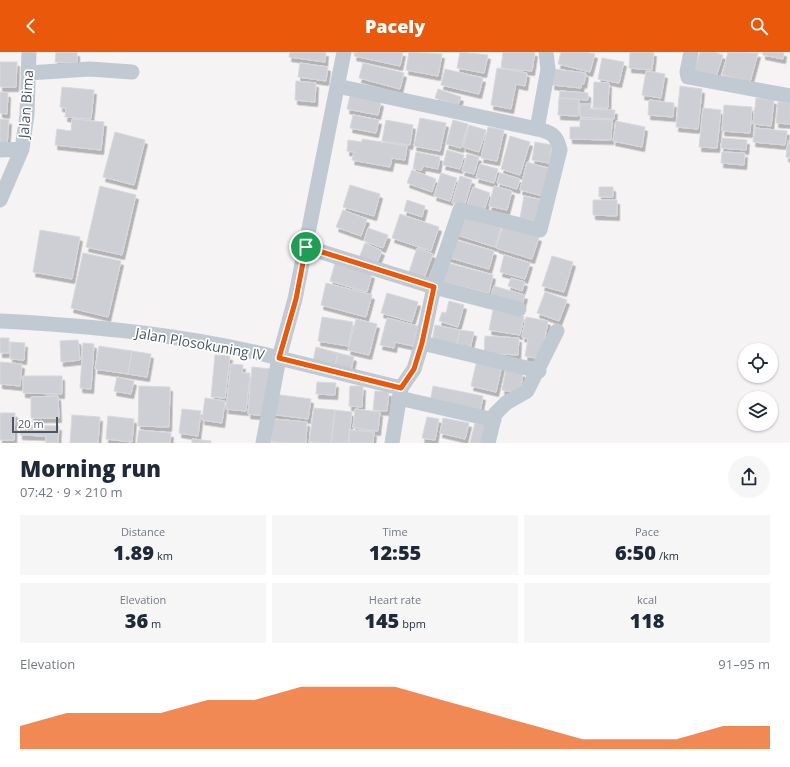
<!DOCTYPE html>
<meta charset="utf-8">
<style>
:root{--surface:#fff;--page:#f6f6f7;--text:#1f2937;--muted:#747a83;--accent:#ea580c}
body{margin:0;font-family:"Open Sans",sans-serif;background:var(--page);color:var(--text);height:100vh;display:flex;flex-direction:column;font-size:15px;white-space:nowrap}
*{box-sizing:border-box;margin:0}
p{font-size:13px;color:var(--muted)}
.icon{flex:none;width:22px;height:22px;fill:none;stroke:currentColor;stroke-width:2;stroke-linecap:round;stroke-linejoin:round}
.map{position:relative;height:391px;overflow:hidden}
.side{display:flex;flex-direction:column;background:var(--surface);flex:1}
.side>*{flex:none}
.tools{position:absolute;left:738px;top:291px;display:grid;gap:8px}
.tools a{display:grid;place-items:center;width:40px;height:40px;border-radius:50%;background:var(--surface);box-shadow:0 1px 3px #0004;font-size:20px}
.scale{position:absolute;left:12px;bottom:10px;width:46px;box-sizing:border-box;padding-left:4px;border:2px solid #4a5661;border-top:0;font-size:11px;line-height:14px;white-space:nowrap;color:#4a5661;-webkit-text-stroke:3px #fff;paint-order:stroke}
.pin{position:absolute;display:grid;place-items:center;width:34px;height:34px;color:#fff;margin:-17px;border:2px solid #fff;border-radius:50%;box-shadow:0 1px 4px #0007}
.round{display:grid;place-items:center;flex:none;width:42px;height:42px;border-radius:21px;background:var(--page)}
.headline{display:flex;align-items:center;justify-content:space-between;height:68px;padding:0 20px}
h1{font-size:22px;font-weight:800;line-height:30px}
.figures{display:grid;grid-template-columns:repeat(3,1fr);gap:6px;height:68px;padding:4px 20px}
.figures div{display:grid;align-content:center;border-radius:0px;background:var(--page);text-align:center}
.figures b{font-size:20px;font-weight:800}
.figures small{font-size:11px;font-weight:400}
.figures p{font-size:11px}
.chart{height:112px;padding:8px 20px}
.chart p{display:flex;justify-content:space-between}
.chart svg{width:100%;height:72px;margin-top:4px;fill:var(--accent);opacity:.7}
header{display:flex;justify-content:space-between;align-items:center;height:52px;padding:0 20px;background:var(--accent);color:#fff;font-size:18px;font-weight:800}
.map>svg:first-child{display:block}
</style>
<header><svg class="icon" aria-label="back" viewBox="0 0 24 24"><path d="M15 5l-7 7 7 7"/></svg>Pacely<svg class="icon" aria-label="search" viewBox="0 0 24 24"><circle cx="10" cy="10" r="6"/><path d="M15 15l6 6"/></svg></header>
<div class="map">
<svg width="790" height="391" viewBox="0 0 790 391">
<defs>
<filter id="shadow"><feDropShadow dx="2.5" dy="4.5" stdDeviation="0" flood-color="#0004"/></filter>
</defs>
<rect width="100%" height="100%" fill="#f5f3f3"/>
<path fill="#cdcfd5" stroke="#d7d9de" filter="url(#shadow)" d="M56,0H77V11L55,10Z
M290,0H326L325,10L289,5Z
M355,0H403L400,14L354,4Z
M409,0L442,2L438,24L406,18Z
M460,0L488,3L484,21L457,16Z
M503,0H535L532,19L501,16Z
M561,0H586L595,2L590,20L558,12Z
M630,0H654L652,18L629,16Z
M700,0H714L723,3L715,28L693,21Z
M728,0L758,1L750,30L722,23Z
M763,0H784L783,7L763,3Z
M602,6L624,10L619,31L598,27Z
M0,10H17L16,35H0Z
M300,11L328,15L326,29L298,25Z
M363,11L404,21L400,37L359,26Z
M497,16L527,21L525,34L516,32L511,57L491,53Z
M445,17L483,26L479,42L441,33Z
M554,17L586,21L584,32L582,31L581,36L552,33Z
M646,19L665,22L661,46L642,43Z
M296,29L316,31L315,50L295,48Z
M594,30L609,31L608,56H593Z
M680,34L702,37L698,77L676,75Z
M62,35L94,38L91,67L65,65L66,56L60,55Z
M438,37L461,45L458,53L435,46Z
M560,39L588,41V48L559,46Z
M0,40L8,41L7,62L0,61Z
M350,44L381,50L378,63L347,57Z
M559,46L579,47L578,64L558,63Z
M756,46L774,48L771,74L753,72Z
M649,48L674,51L673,65L648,63Z
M778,50L790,51V72L776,71Z
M580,52H591L590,57L615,58L614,67L580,65Z
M724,53L752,55L750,81L722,79Z
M703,56L721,58L717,96L699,95Z
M353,63L379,68L376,81L350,76Z
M420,66L446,71L440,99L414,94Z
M0,67L9,68L7,94L0,93Z
M72,67L104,70L101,98L55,93L57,77L71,79Z
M580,67L612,68L611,88L570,87V75H580Z
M386,68L413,73L410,93L382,89Z
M453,68L468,72L461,96L446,92Z
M616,69L645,75L642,95L613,89Z
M469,73L486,78L479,100L463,95Z
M488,75L504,78L497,109L481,106Z
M755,76L787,79L785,93L753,90Z
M115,80L145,88L134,133L103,125Z
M510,84L530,90L520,123L501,117Z
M722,86L747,88L746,98L721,96Z
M362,87L407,94L405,108L392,106L390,115L352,108L354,100L347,99L348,88L362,90Z
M788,89L790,90V106L786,105Z
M535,90L552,93L549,111L532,108Z
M447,98L464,103L460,117L443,113Z
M416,100L440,105L438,117L423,114L422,118L413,117Z
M722,100L745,101L744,113L721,111Z
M467,102L479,105L474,122L462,119Z
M527,110L550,117L543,144L520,138Z
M480,112L498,117L494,131L476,126Z
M412,118L436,127L432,140L407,131Z
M441,121L457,126L450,149L434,144Z
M500,121L520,127L517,137L497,131Z
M460,124L472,128L464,155L452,151Z
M350,133L380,142L374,164L343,155Z
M100,134L136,143L122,203L86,195Z
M494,134L512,139L507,158L489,154Z
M473,135L490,141L483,161L466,156Z
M599,135H613V145H599Z
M524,144L543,148L538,169L520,166Z
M407,148L425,154L422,165L404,159Z
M593,148H617V164L593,163Z
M343,158L367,167L361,184L336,175Z
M400,162L439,175L431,199L392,186Z
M460,164L501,176L495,195L454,182Z
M503,174L539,185L532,207L496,196Z
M368,176L388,183L383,196L364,189Z
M40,178L80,185L72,227L33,220Z
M452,187L494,199L489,217L447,205Z
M365,191L382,199L376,213L359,206Z
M417,196L433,202L424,226L409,220Z
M83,201L121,209L108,265L71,256Z
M504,203L530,211L525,227L500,220Z
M552,204L573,210L564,240L542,234Z
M444,210L493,223L489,241L439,229Z
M335,211L372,222L367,240L330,229Z
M511,226L525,230L522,239L508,234Z
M326,231L372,243L366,265L321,253Z
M494,234L525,243L521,257L490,247Z
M545,240L567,248L559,269L537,261Z
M387,241L418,250L412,270L381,261Z
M449,249L464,253L458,275L439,269L442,260L446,261Z
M493,258L524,264L520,283L489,278Z
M322,265L353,270L348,294L318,289Z
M526,265L548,269L541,307L525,304L528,287L522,285Z
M387,266L418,274L413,294L395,290L394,296L380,293Z
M356,267L377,272L369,303L348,298Z
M435,273L460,278L456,295L432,290Z
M460,278L474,280L470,297L456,295Z
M485,284L519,286L518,303L484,301Z
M0,286H9V301H0Z
M78,288L80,308L61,310L60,289Z
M11,290L25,291L24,308L10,307Z
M83,291L94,292L91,337L80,336Z
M99,294L132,299L128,322L95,317Z
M316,295L338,301L335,314L313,309Z
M132,299L151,302L147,325L128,322Z
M338,301L354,305L351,318L335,314Z
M215,303L230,304L225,346L211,345Z
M477,308L502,314L496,340L471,334Z
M0,310L22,312L20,334L0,332Z
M231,312L243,313L242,321H250L246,359L226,357Z
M252,315L271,317L266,364L248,362Z
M506,318L523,321L520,341L502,338Z
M23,324H62V342L23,341Z
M117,325L134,329L131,342L114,339Z
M317,330L336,331L335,343L316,342Z
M139,334L170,335L169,375L138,374Z
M350,334H363L362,355L349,354Z
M433,334L483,344L480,360L430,350Z
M375,339L389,340L387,359L373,358Z
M273,342L311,347L308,367L270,362Z
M58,344L59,366H31V345Z
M205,346L225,349L222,371L202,368Z
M314,356L335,358L331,391L309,390Z
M182,357L201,359L198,384L179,381Z
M355,357L380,360L378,379L353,376Z
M335,358L352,360L348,391H331Z
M0,361H15L14,388H0Z
M72,363L100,365L98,391H70Z
M108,364L134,367L132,390L106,387Z
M427,365L439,367L435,388L422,386Z
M443,366L469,371L465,387L440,381Z
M273,367L307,370L306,391L271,390Z
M475,371L488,374L484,391H470Z
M20,373L59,374L58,391H46V384L20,383Z
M139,378L171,381L170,391H137Z
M350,378L374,380L373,391H349Z
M192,387L211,389V391H192Z"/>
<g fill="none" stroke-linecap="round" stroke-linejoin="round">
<path stroke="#c1cad2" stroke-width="15" d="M691,0L687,20L688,25L790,44
M28,21L90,17L132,20
M337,34L537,77C551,80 557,83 560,98L540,178L460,158L434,235L519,257
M537,77L548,17L546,0
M0,98L22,97
M0,148L22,97L27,63L29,0
M306,195L434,235L422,291L414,317L401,336
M0,269C94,274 188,283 279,306L295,247L344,0
M422,291L539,319
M399,346L494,368
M263,391L279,306L401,336L392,391
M488,391L495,362L506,351L527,339L557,279"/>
</g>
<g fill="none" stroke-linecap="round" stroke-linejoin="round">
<defs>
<path id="route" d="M306,195L434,235L422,291L414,317L401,336L279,306L296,247Z"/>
</defs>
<use href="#route" stroke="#fff" stroke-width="8"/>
<use href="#route" stroke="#ea580c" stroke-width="5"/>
</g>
<g text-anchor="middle" stroke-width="3.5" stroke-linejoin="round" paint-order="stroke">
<g font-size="14" fill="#4a5661" stroke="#fff">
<text transform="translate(26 52) rotate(-86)" y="5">Jalan Bima</text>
<text transform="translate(200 292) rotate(10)" y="5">Jalan Plosokuning IV</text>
</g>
</g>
</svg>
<div class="tools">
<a><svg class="icon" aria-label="locate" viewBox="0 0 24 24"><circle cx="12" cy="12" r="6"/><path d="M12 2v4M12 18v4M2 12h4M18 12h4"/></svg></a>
<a><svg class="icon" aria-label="layers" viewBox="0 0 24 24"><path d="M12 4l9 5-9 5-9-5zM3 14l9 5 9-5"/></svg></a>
</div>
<div class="scale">20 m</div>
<div class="pin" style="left:306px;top:195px;background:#1e9e55"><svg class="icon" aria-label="arrive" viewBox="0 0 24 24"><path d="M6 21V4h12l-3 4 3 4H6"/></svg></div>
</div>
<section class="side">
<div class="headline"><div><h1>Morning run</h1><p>07:42 · 9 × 210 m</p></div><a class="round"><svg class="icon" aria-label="share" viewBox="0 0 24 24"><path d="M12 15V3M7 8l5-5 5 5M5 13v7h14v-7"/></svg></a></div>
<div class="figures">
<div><p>Distance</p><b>1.89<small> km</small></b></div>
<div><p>Time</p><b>12:55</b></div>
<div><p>Pace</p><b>6:50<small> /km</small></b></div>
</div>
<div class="figures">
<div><p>Elevation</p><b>36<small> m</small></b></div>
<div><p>Heart rate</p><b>145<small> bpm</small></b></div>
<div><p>kcal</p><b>118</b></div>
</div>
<div class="chart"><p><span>Elevation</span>91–95 m</p>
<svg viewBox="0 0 160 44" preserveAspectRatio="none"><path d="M0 44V30L10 22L20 22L30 22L40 14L50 14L60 6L70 6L80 6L90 14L100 22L110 30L120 38L130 38L140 38L150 30L160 30V44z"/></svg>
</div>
</section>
